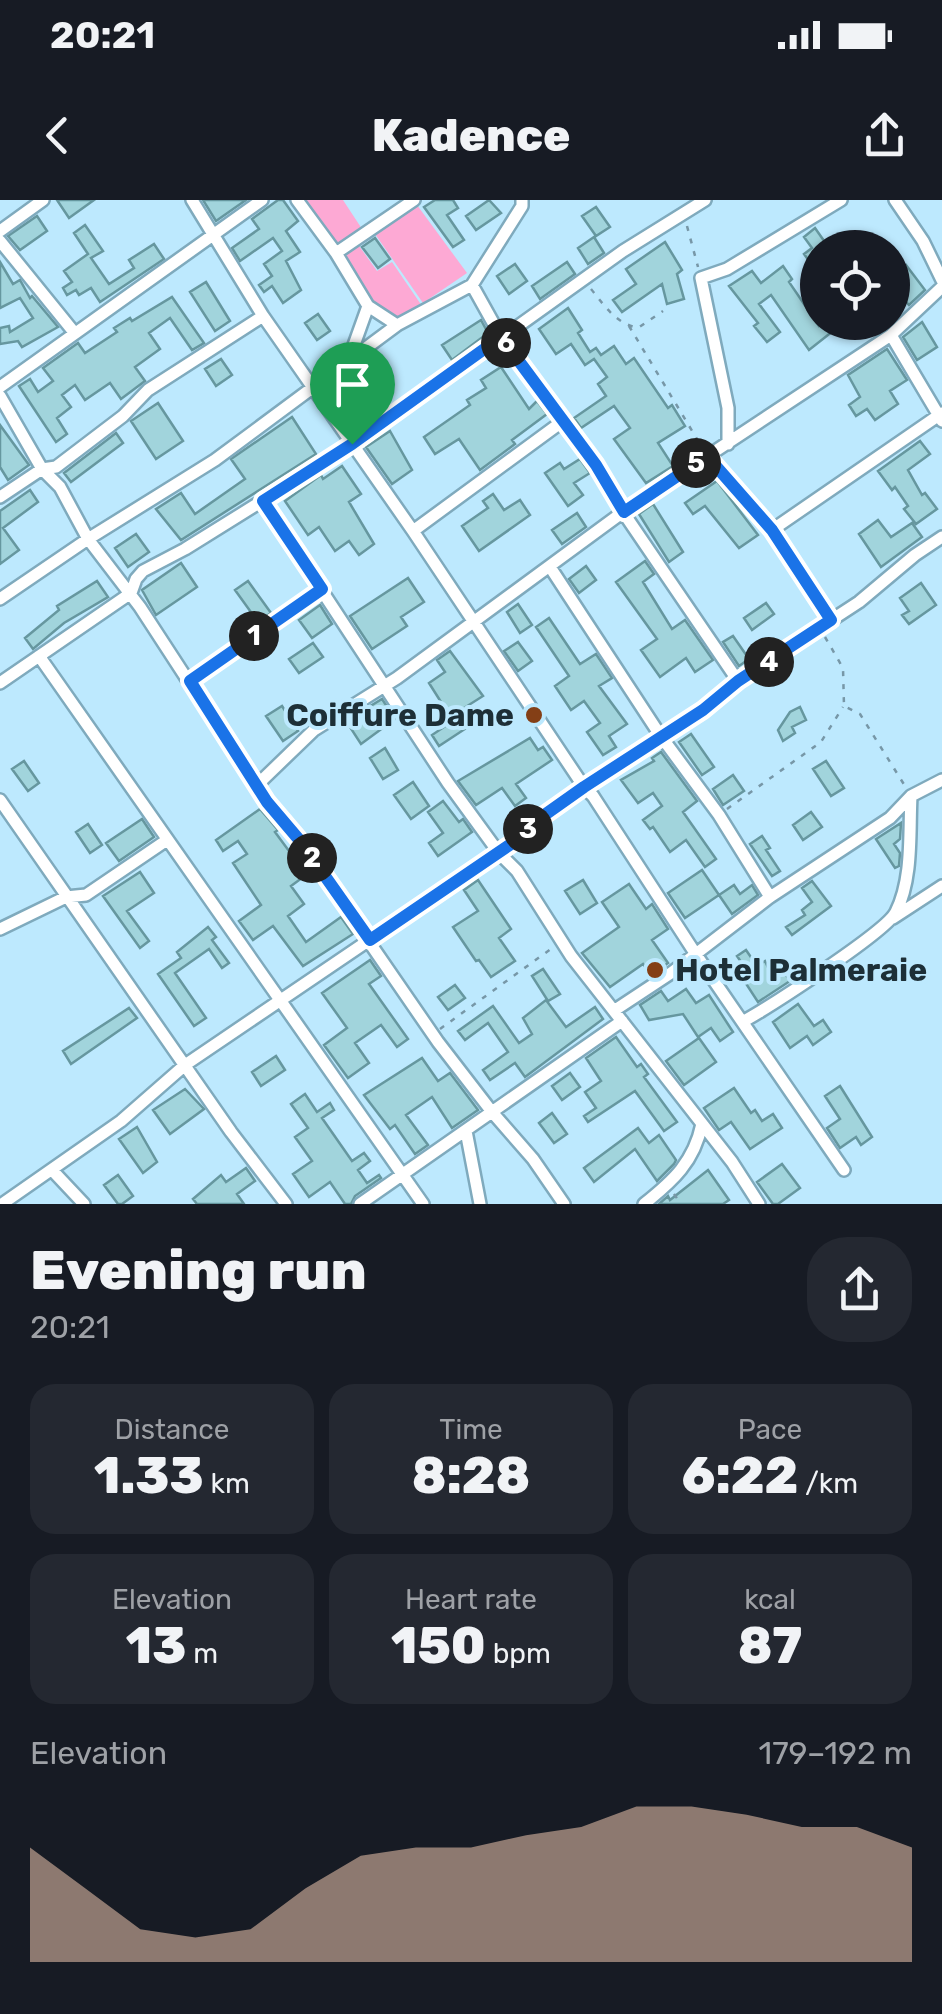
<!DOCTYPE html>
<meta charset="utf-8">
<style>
:root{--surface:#171b24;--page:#242831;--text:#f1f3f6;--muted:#9ea1a6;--accent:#c0a291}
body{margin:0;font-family:Rubik,sans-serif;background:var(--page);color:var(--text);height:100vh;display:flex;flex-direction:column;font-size:38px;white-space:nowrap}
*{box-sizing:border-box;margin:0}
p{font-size:32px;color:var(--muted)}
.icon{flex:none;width:55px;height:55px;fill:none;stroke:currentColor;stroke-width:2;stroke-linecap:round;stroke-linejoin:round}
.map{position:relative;height:1004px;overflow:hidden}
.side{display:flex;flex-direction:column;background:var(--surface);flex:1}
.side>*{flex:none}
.buttons{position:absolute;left:800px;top:30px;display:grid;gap:20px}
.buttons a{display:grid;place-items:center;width:110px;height:110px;border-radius:50%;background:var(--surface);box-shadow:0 2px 8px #0004;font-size:50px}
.pin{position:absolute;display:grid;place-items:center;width:85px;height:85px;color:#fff;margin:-102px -42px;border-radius:50% 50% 50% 0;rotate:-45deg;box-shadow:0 0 10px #0007}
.pin .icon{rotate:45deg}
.km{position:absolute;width:50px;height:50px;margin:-25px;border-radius:50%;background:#222;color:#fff;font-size:28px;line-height:50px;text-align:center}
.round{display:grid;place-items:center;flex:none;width:105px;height:105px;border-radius:40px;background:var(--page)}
.summary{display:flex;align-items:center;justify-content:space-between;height:170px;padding:0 30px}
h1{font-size:55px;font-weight:800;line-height:75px}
.stats{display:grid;grid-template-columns:repeat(3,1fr);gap:15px;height:170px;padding:10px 30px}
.stats div{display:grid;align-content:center;border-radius:25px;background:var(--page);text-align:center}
.stats b{font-size:50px;font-weight:800}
.stats small{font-size:28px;font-weight:400}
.stats p{font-size:28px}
.chart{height:280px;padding:20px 30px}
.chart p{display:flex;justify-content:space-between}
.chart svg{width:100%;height:180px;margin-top:10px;fill:var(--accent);opacity:.7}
.status{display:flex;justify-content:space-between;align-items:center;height:70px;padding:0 50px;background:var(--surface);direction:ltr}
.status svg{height:28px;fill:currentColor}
header{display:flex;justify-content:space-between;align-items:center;height:130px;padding:0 30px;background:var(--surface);font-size:45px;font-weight:800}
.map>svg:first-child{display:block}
</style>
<div class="status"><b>20:21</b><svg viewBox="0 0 49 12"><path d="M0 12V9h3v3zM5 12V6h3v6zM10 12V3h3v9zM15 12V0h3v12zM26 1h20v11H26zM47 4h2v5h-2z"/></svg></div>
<header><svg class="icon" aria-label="back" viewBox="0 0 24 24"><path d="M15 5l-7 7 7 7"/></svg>Kadence<svg class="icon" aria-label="share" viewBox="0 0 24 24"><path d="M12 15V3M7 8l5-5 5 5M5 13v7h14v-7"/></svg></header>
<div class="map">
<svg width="942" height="1004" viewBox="0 0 942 1004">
<rect width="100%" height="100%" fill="#bde9fe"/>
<path fill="#fda9d4" d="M298,0H343L362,29L331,50Z
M417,5L467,73L423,103L375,34Z
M357,43L377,71L392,62L422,106L401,120L392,114L381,123L335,58Z"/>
<path fill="#a1d4dc" stroke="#66979f" stroke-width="2.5" d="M57,0H94L69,18Z
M203,0H246L216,21Z
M278,0H283L298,21L286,31L300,52L286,61L301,90L283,103L272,86L264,92L259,85L272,76L264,64L282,51L273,38L240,61L232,48L259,29L252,19Z
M435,0H453L458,8L447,15L464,40L453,47L424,7Z
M489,0L501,13L476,30L466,16Z
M596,7L610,27L596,36L582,16Z
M37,16L47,31L20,50L8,36Z
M85,25L103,51L91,58L109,84L134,68L129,60L154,44L164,59L100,102L91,88L79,95L76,90L67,95L63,88L72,82L64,71L88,54L74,33Z
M815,28L829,48H818V61L812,65L804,54L812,48L804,37Z
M594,37L604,53L588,64L578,48Z
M375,38L390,59L378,68L362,47Z
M665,42L682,70L677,74L684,99L667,104L662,84L622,112L613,100L636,84L626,69Z
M0,62L13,84L20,80L30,98L32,96L58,127L22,147L18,141L0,144V128L9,126L10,132L33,118L20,98L0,108Z
M567,62L575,74L540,99L532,86Z
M515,64L527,81L509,94L497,76Z
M906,65L925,90L909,105L892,87V74Z
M783,66L792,79L789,82L819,126L826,122L833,131L809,150L771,95L759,104L780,132L767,142L754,126L758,123L729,86L752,71L761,83Z
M206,82L230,121L215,131L190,92Z
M172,97L204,143L192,150L170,118L149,133L160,149L135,167L145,181L121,199L110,183L85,200L75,185L62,195L71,207L57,218L67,234L56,242L19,186L30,179L38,192L53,181L43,168L78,143L85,153L117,132L114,128L130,118L132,121Z
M568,108L582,130L578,133L590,152L596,148L601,155L614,146L626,164L634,158L668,208L672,205L685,226L658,243L673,266L646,283L614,239L630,228L614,206L581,228L574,218L606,196L598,184L607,177L594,159L585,165L571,144L556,154L539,129Z
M318,114L330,131L317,140L305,123Z
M481,120L488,133L452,160L442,145Z
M922,122L937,147L917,160L903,137Z
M887,149L907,180L890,191L898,204L875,220L867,209L856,216L849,205L860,197L848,175Z
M221,159L232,175L216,186L205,169Z
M501,167L529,209L537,201L547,214L512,240L515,244L480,270L459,239L435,254L424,237L470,205L467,200L486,188L481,180Z
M337,184L362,221L352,228L327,191Z
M158,203L183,241L156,259L131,221Z
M292,217L316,254L181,340L156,309L181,293L195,314L245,279L231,259Z
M0,225L29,265L8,280L0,267Z
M390,231L412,270L392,284L366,247Z
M116,233L123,243L71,282L64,273Z
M920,241L930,254L908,270L922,295L925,293L937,309L916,324L904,309L908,306L895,287L892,290L878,271Z
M580,259L590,273L574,283L583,295L568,306L545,273L560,263L564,269Z
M342,266L361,294L349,302L374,344L359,355L349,341L335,351L319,327L308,335L285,301L321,275L323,279Z
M717,281L758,335L739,348L705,306L693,314L685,303Z
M30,290L38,302L3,328L19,350L0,364V311Z
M493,294L504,310L520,300L530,315L479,351L462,326L488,308L483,301Z
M653,304L683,352L669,362L639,314Z
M577,313L586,327L562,344L552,330Z
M878,320L891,337L912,323L922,337L881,367L859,334Z
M136,334L149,352L128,367L115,348Z
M645,361L654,374L643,382L672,429L685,420L713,460L695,472L686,458L660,477L641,450L657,439L616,382Z
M181,363L197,387L156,415L142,390Z
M586,366L596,380L579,393L569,379Z
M408,378L424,402L401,417L407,426L372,449L350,416Z
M97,381L108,397L64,423L33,449L25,438L59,410L57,406Z
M248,381L271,413L258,422L235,390Z
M921,383L936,405L909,424L902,415L909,411L900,398Z
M766,403L774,414L752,430L744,418Z
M518,404L532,425L520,433L507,412Z
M320,405L332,424L312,438L299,420Z
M549,418L580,464L596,454L612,478L599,486L627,524L609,536L616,547L603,555L587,532L600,523L584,501L571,510L555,486L569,476L536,427Z
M733,436L749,459L739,466L723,442Z
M518,442L532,461L518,471L504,451Z
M313,443L323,457L299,473L289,459Z
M450,451L483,496L464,508L474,523L439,546L432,535L453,521L429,483L445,472L437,460Z
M382,499L395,519L361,544L346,521Z
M282,506L298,531L283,541L266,516Z
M800,507L806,520L792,527L795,533L783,541L778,530L790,512Z
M691,534L714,567L702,575L679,542Z
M530,538L538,550L543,547L552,560L516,584L526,598L515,606L502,588L476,605L458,581Z
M385,548L398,570L383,579L370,558Z
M661,552L697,601L683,612L716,659L705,667L686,640L670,652L653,627L650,629L643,620L662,606L653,593L638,603L621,580L654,561L652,558Z
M24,561L39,583L28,591L12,569Z
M826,561L844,588L831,596L813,569Z
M733,575L744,591L723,605L713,589Z
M413,582L429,606L411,619L394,595Z
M443,601L459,622L463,619L472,632L438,656L429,643L443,633L428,612Z
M260,609L278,630L275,632L289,651L293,648L310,672L291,686L304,704L288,716L306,742L341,717L353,734L303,766L273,726L253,740L239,721L261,705L233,663L247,654L238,641L223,651L216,640Z
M811,612L822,627L803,640L793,625Z
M142,619L154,637L119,661L106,643Z
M901,623L900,639L894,644L900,653L899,666L895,668L876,639Z
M88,624L102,645L90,653L76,632Z
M762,636L770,648L766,650L780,671L772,676L750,644Z
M702,670L719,695L685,718L668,693Z
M140,672L154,693L127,711L149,741L140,748L103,696Z
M478,680L511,729L499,738L515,761L491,777L479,760L476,761L453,727L478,711L464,690Z
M583,680L597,703L580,714L565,691Z
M812,681L831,706L792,735L786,727L805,715L802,710L812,702L802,688Z
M629,684L646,709L652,704L668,729L652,740L668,763L651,775L643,764L610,787L582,753L619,727L602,702Z
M734,685L740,694L752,685L758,695L732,714L719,695Z
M208,727L216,737L212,740L229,763L222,768L209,749L175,773L206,818L194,826L158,774L181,758L177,752Z
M746,750L757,766L765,761L772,776L782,769L790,781L758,802L741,776L748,772L737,756Z
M370,760L381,776L369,784L408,839L397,847L381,825L355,843L369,863L348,878L324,845L347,828L322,793Z
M543,769L560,794L548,801L532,776Z
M455,785L465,798L448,810L438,797Z
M686,789L696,803L709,795L733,832L720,841L711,828L698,837L683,814L649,820L640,805L661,791L668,801Z
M546,800L566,827L595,807L603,819L525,877L515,863L490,880L483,870L508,852L488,823L465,840L458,831L493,806L519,843L532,834L523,818Z
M798,804L814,826L823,820L831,832L813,845L807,836L790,848L773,822Z
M129,808L137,818L71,864L63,851Z
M616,837L637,867L641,864L648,874L644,877L677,922L664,931L635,891L588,922L584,916L596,908L585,892L601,881L586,858Z
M699,838L716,862L684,885L666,861Z
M276,856L285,870L261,886L252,872Z
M422,858L438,881L450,873L478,910L452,928L432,897L406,915L428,945L415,954L395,925L390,929L364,895Z
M570,873L580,887L562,900L552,886Z
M840,886L872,937L861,945L856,937L840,948L827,928L840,919L825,896Z
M734,888L751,913L755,910L762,921L773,914L782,928L750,949L731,922L719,930L704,908Z
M185,889L204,909L170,934L153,910Z
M305,894L317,912L330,903L334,910L322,918L352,961L364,953L370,961L358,970L367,983L379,975L381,978L355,996L351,1004H345L330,982L309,997L293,974L312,961L295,937L308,928L291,904Z
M552,913L567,934L554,943L539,923Z
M137,927L157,962L143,973L119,939Z
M638,928L649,943L659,935L676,960L674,964L657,981L635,949L594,982L584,968Z
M782,964L800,988L778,1004H773L757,982Z
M246,968L255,981L237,994L244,1004H197L193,999L221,975L226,982Z
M708,970L729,1000L723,1004H659L668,996L670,1000Z
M118,975L133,996L122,1004H118L104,985Z"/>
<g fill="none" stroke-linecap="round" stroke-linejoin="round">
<defs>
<path id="street" d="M192,0L263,116L413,331L584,587L593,596L695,753L844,970
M297,0L336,53L368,106L397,125
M895,0L923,41L942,80
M0,31L43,0
M0,41L73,131
M336,53L414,0
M472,85L501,137L596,265L623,312L738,481
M891,135L942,221
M349,159L368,106
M0,187L262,0
M0,196L42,269L60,287L88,339L140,407L267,602L301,643L438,842L492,912L533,959L564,1004
M728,244V208L701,78L727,69L841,0
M0,297L42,269L56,267L123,216L148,190L263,116
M263,301L448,583L499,653L517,671L571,756L732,962L759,1004
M413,331L563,221
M550,367L660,535L719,615L770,697
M0,399L88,339L215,260L397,125L472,85L522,6V0
M831,420L772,330L942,213
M39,456L423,1004
M190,481L322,389
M0,483L131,393L136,379L143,371L185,349L352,245L623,51L705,0
M257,585L314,530L397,478L623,312L891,135L942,87
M0,600L231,932L286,1004
M893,718L942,686
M0,729L66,697L86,695L167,640
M615,810L671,773L770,697L890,618L911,596L942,580
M744,821C769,807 886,732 896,712C913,678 909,633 911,596
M466,931L480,1004
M52,970L84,1004
M2,1004L121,921L185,865L511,644L537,621L584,587L703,510L738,481L859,402L915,355L942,337
M360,1004L622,821
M644,1004C673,981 694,962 702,924"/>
</defs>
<use href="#street" stroke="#7faabd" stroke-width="16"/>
<path stroke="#7797a7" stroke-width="2.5" stroke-dasharray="5 8" stroke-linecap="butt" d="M687,26L698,67
M591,89C605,106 615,123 638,128L663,111
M629,126L703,249
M713,264L764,322
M825,437L843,468L844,506L860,514L905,586
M727,609L821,542L843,507
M440,829L555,746
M674,994L681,1004"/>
<use href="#street" stroke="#fff" stroke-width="11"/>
</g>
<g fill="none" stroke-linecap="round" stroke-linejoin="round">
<defs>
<path id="route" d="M501,137L596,265L624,312L707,256L772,330L831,420L738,481L703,510L584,587L536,621L511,644L370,740L301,642L267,602L190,481L322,389L263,301L352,244Z"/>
</defs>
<use href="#route" stroke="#fff" stroke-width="20"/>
<use href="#route" stroke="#1a73e8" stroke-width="12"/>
</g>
<g fill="#843f16" stroke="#bde9fe" stroke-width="4">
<circle cx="534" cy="515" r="10"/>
<circle cx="655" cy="770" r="10"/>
</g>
<g text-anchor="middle" stroke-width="8" stroke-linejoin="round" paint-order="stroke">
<g font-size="32" font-weight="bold" fill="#1d2f37" stroke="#bde9fe" text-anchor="end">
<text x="514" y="526">Coiffure Dame</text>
<text x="675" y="781" text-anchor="start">Hotel Palmeraie</text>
</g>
</g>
</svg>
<div class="buttons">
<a><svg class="icon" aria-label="locate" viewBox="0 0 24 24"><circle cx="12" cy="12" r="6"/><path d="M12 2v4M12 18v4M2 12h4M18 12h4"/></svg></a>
</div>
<div class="pin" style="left:352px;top:244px;background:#1e9e55"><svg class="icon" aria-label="arrive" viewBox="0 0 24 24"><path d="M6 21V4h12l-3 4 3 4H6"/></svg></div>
<b class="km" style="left:254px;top:436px">1</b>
<b class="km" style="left:312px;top:658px">2</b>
<b class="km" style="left:528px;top:629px">3</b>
<b class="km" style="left:769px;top:462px">4</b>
<b class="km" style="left:696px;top:263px">5</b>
<b class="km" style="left:506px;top:143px">6</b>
</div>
<section class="side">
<div class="summary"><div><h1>Evening run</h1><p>20:21</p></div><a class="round"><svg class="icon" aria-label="share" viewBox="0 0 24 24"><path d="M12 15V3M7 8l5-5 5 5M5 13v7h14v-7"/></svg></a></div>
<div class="stats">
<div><p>Distance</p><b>1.33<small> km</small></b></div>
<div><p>Time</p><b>8:28</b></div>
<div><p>Pace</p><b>6:22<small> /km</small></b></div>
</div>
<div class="stats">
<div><p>Elevation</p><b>13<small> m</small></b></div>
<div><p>Heart rate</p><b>150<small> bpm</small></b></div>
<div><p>kcal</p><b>87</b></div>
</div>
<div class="chart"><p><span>Elevation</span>179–192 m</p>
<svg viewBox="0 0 160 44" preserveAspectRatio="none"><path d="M0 44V16L10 26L20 36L30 38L40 36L50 26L60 18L70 16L80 16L90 13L100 11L110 6L120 6L130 8L140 11L150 11L160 16V44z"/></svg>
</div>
</section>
